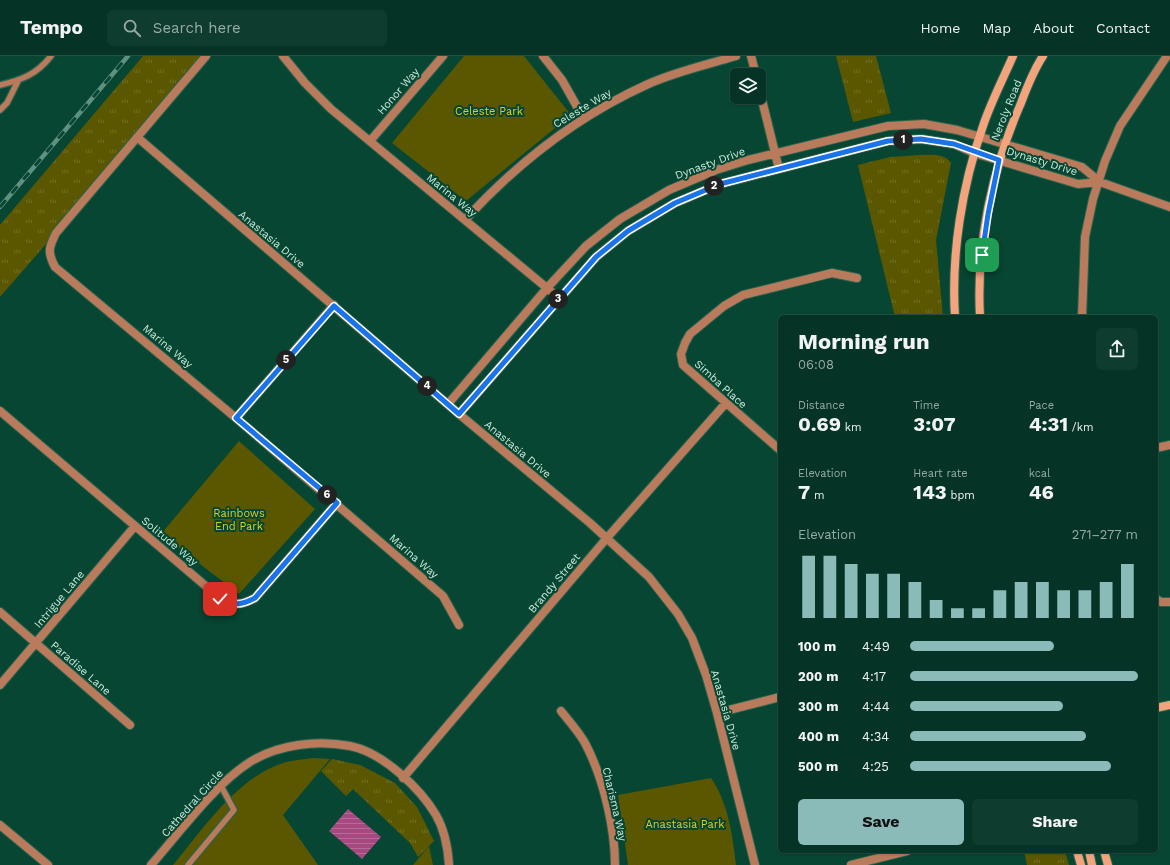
<!DOCTYPE html>
<meta charset="utf-8">
<style>
:root{--surface:#053426;--page:#0e3c2e;--text:#f1f3f6;--muted:#97aaa7;--line:#264f43;--accent:#8bbbb9}
body{margin:0;font-family:"Work Sans",sans-serif;background:var(--page);color:var(--text);height:100vh;display:flex;flex-direction:column;font-size:15px;white-space:nowrap}
*{box-sizing:border-box;margin:0}
p{font-size:13px;color:var(--muted)}
.icon{flex:none;width:22px;height:22px;fill:none;stroke:currentColor;stroke-width:2;stroke-linecap:round;stroke-linejoin:round}
.map{position:relative;flex:1;overflow:hidden}
.sheet{position:absolute;left:778px;top:259px;width:380px;height:538px;display:flex;flex-direction:column;background:var(--surface);border-radius:6px;box-shadow:0 1px 3px #0004,0 0 0 1px var(--line)}
.sheet>*{flex:none}
.tools{position:absolute;left:730px;top:12px;display:grid;gap:8px}
.tools a{display:grid;place-items:center;width:36px;height:36px;border-radius:6px;background:var(--surface);box-shadow:0 1px 3px #0004,0 0 0 1px var(--line);font-size:20px}
.pin{position:absolute;display:grid;place-items:center;width:34px;height:34px;color:#fff;margin:-17px;border-radius:8px;box-shadow:0 2px 6px #0006}
.km{position:absolute;width:20px;height:20px;margin:-10px;border-radius:50%;background:#222;color:#fff;font-size:11px;line-height:20px;text-align:center}
.round{display:grid;place-items:center;flex:none;width:42px;height:42px;border-radius:6px;background:var(--page)}
.summary{display:flex;align-items:center;justify-content:space-between;height:68px;padding:0 20px}
h1{font-size:22px;font-weight:700;line-height:30px}
.figures{display:grid;grid-template-columns:repeat(3,1fr);gap:6px;height:68px;padding:4px 20px}
.figures div{display:grid;align-content:center}
.figures b{font-size:20px;font-weight:700}
.figures small{font-size:11px;font-weight:400}
.figures p{font-size:11px}
.chart{height:112px;padding:8px 20px}
.chart p{display:flex;justify-content:space-between}
.chart svg{width:100%;height:72px;margin-top:4px;stroke:var(--accent);stroke-width:6}
.button{display:flex;gap:8px;margin-top:auto;padding:8px 20px}
.button a{flex:1;height:46px;border-radius:6px;background:var(--accent);color:#111;font-size:16px;font-weight:700;line-height:46px;text-align:center}
.button a+a{background:var(--page);color:var(--text)}
ul{padding:0 20px;list-style:none;font-size:13px}
li{display:grid;grid-template-columns:64px 48px 1fr;align-items:center;height:30px}
li i{height:10px;border-radius:5px;background:var(--accent)}
header{display:flex;align-items:center;gap:24px;box-sizing:border-box;height:56px;padding:0 20px;background:var(--surface);border-bottom:1px solid var(--line)}
header strong{font-size:19px}
nav{display:flex;gap:22px;margin-inline-start:auto;font-size:14px}
.search{width:280px;height:36px;background:var(--page);display:flex;align-items:center;gap:10px;box-sizing:border-box;padding:0 14px;border-radius:6px;color:var(--muted);font-size:15px}
.map>svg:first-child{display:block}
</style>
<header>
<strong>Tempo</strong>
<div class="search"><svg class="icon" aria-label="search" viewBox="0 0 24 24"><circle cx="10" cy="10" r="6"/><path d="M15 15l6 6"/></svg>Search here</div>
<nav><a>Home</a><a>Map</a><a>About</a><a>Contact</a></nav>
</header>
<div class="map">
<svg width="1170" height="809" viewBox="0 0 1170 809">
<defs>
<pattern id="grass-tufts" width="24" height="20" patternUnits="userSpaceOnUse"><rect width="24" height="20" fill="#5b5701"/><path d="M3 7l-1-3M5 7V3M7 7l1-3M15 17l-1-3M17 17v-4M19 17l1-3" fill="none" stroke="#716f25"/></pattern>
<pattern id="water-rules" width="6" height="5" patternUnits="userSpaceOnUse"><rect width="6" height="5" fill="#a74880"/><path d="M0 2.5h6" fill="none" stroke="#b56b97"/></pattern>
</defs>
<rect width="100%" height="100%" fill="#074632"/>
<path fill="url(#grass-tufts)" d="M143,0H209L0,241V169Z
M836,0H876L891,57L853,66Z
M920,99C931,99 944,97 951,107L936,184L943,261H895L858,109L890,101Z
M332,703L360,709L395,727L417,751L434,785L418,801L410,787L353,733L346,740L321,715Z
M1024,795H1065L1069,809H1027Z"/>
<path fill="#5b5701" d="M464,0H524L571,59L466,145L392,87Z
M239,385L315,453L239,538L161,478Z
M314,702L330,703L283,759L318,809H173C204,772 238,720 286,706C295,704 305,703 314,702Z
M711,722C728,746 733,781 736,809H628L618,739Z
M429,790L433,809H413Z"/>
<path fill="url(#water-rules)" d="M348,753L381,781L362,803L329,775Z"/>
<g fill="none" stroke-linecap="round" stroke-linejoin="round">
<defs>
<path id="lane" d="M0,29C22,24 37,18 51,0
M0,54L7,47L18,25
M188,809L234,754L221,730"/>
<path id="street" d="M206,0L56,177C49,191 47,196 55,211L236,362L443,540L459,569
M283,0L305,27L331,53L559,242
M543,0L562,24L584,63
M751,0L756,19
M759,32L779,113
M137,81L459,358L590,467L649,521L678,558L692,582L706,619L717,657L755,809
M370,85L443,0
M465,164C517,107 576,61 646,29C674,16 706,9 736,0
M1082,261L1085,181L1093,143L1105,105L1120,70L1167,0
M448,348L547,232L586,190L620,163L669,134L716,114L748,104L888,70L924,68L957,74L1082,111L1100,126L1170,151
M0,355L221,543C236,549 240,550 255,542L337,447
M459,358L596,201L628,175L675,147L720,128L888,85L921,83L954,88L974,97L1078,128L1100,126
M236,362L334,249
M1156,392L1170,389
M780,394L683,309L681,298L685,287L690,278L724,250L743,239L832,217L857,222
M1156,543L1161,546H1170
M0,556L130,669
M0,629L135,470
M561,655C569,665 579,676 585,687C603,721 615,771 615,809
M717,657L780,641
M403,722L606,483L725,348
M0,769L48,809
M151,809C180,776 214,729 250,706C279,688 317,684 350,690C382,696 420,732 436,759C444,773 448,793 449,809
M851,809L907,795"/>
<path id="secondary" d="M955,261C951,198 962,130 983,70C991,46 1003,23 1013,0
M980,261C976,188 992,113 1021,47C1027,31 1033,15 1043,0
M1156,652L1170,649
M1077,795L1081,809
M1089,795L1092,809
M1104,795L1108,809"/>
</defs>
<use href="#lane" stroke="#2a6450" stroke-width="8"/>
<use href="#street" stroke="#2a6450" stroke-width="10"/>
<use href="#secondary" stroke="#2a6450" stroke-width="10"/>
<use href="#lane" stroke="#ba7b5c" stroke-width="5.5"/>
<use href="#street" stroke="#ba7b5c" stroke-width="8"/>
<use href="#secondary" stroke="#f4a47d" stroke-width="8"/>
<defs>
<path id="rail" d="M0,151L128,0"/>
</defs>
<use href="#rail" stroke="#5e917f" stroke-width="4.5"/>
<use href="#rail" stroke="#074632" stroke-width="3" stroke-dasharray="9" stroke-linecap="butt"/>
</g>
<g fill="none" stroke-linecap="round" stroke-linejoin="round">
<defs>
<path id="route" d="M220,543C236,549 240,550 255,542L337,447L236,362L334,250L459,358L596,201L628,175L675,147L720,128L888,85L921,83L954,88L999,104L988,158L982,199"/>
</defs>
<use href="#route" stroke="#fff" stroke-width="8"/>
<use href="#route" stroke="#1a73e8" stroke-width="5"/>
</g>
<g text-anchor="middle" stroke-width="4" stroke-linejoin="round" paint-order="stroke">
<g font-size="11" fill="#c8ebdb" stroke="#074632">
<text transform="translate(398 35) rotate(-49)" y="4">Honor Way</text>
<text transform="translate(582 52) rotate(-31)" y="4">Celeste Way</text>
<text transform="translate(1006 54) rotate(-68)" y="4">Neroly Road</text>
<text transform="translate(1042 105) rotate(17)" y="4">Dynasty Drive</text>
<text transform="translate(710 107) rotate(-20)" y="4">Dynasty Drive</text>
<text transform="translate(452 139) rotate(39)" y="4">Marina Way</text>
<text transform="translate(272 183) rotate(40)" y="4">Anastasia Drive</text>
<text transform="translate(168 290) rotate(40)" y="4">Marina Way</text>
<text transform="translate(721 328) rotate(42)" y="4">Simba Place</text>
<text transform="translate(518 393) rotate(40)" y="4">Anastasia Drive</text>
<text transform="translate(170 485) rotate(40)" y="4">Solitude Way</text>
<text transform="translate(414 500) rotate(41)" y="4">Marina Way</text>
<text transform="translate(554 527) rotate(-50)" y="4">Brandy Street</text>
<text transform="translate(59 543) rotate(-50)" y="4">Intrigue Lane</text>
<text transform="translate(81 612) rotate(41)" y="4">Paradise Lane</text>
<text transform="translate(726 654) rotate(74)" y="4">Anastasia Drive</text>
<text transform="translate(192 747) rotate(-48)" y="4">Cathedral Circle</text>
<text transform="translate(615 748) rotate(77)" y="4">Charisma Way</text>
</g>
<g font-size="11" fill="#d9d026" stroke="#074632">
<text x="489" y="59">Celeste Park</text>
<text x="239" y="461">Rainbows<tspan x="239" dy="13">End Park</tspan></text>
<text x="685" y="772">Anastasia Park</text>
</g>
</g>
</svg>
<div class="tools">
<a><svg class="icon" aria-label="layers" viewBox="0 0 24 24"><path d="M12 4l9 5-9 5-9-5zM3 14l9 5 9-5"/></svg></a>
</div>
<div class="pin" style="left:982px;top:199px;background:#1e9e55"><svg class="icon" aria-label="arrive" viewBox="0 0 24 24"><path d="M6 21V4h12l-3 4 3 4H6"/></svg></div>
<div class="pin" style="left:220px;top:543px;background:#d93025"><svg class="icon" aria-label="check" viewBox="0 0 24 24"><path d="M5 12l5 5 9-10"/></svg></div>
<b class="km" style="left:903px;top:84px">1</b>
<b class="km" style="left:714px;top:130px">2</b>
<b class="km" style="left:558px;top:243px">3</b>
<b class="km" style="left:427px;top:330px">4</b>
<b class="km" style="left:286px;top:304px">5</b>
<b class="km" style="left:327px;top:439px">6</b>
<section class="sheet">
<div class="summary"><div><h1>Morning run</h1><p>06:08</p></div><a class="round"><svg class="icon" aria-label="share" viewBox="0 0 24 24"><path d="M12 15V3M7 8l5-5 5 5M5 13v7h14v-7"/></svg></a></div>
<div class="figures">
<div><p>Distance</p><b>0.69<small> km</small></b></div>
<div><p>Time</p><b>3:07</b></div>
<div><p>Pace</p><b>4:31<small> /km</small></b></div>
</div>
<div class="figures">
<div><p>Elevation</p><b>7<small> m</small></b></div>
<div><p>Heart rate</p><b>143<small> bpm</small></b></div>
<div><p>kcal</p><b>46</b></div>
</div>
<div class="chart"><p><span>Elevation</span>271–277 m</p>
<svg viewBox="0 0 160 44" preserveAspectRatio="none"><path d="M5 44V6M15 44V6M25 44V11M35 44V17M45 44V17M55 44V22M65 44V33M75 44V38M85 44V38M95 44V27M105 44V22M115 44V22M125 44V27M135 44V27M145 44V22M155 44V11"/></svg>
</div>
<ul>
<li><b>100 m</b>4:49<i style="width:63%"></i></li>
<li><b>200 m</b>4:17<i style="width:100%"></i></li>
<li><b>300 m</b>4:44<i style="width:67%"></i></li>
<li><b>400 m</b>4:34<i style="width:77%"></i></li>
<li><b>500 m</b>4:25<i style="width:88%"></i></li>
</ul>
<div class="button"><a>Save</a><a>Share</a></div>
</section>
</div>
